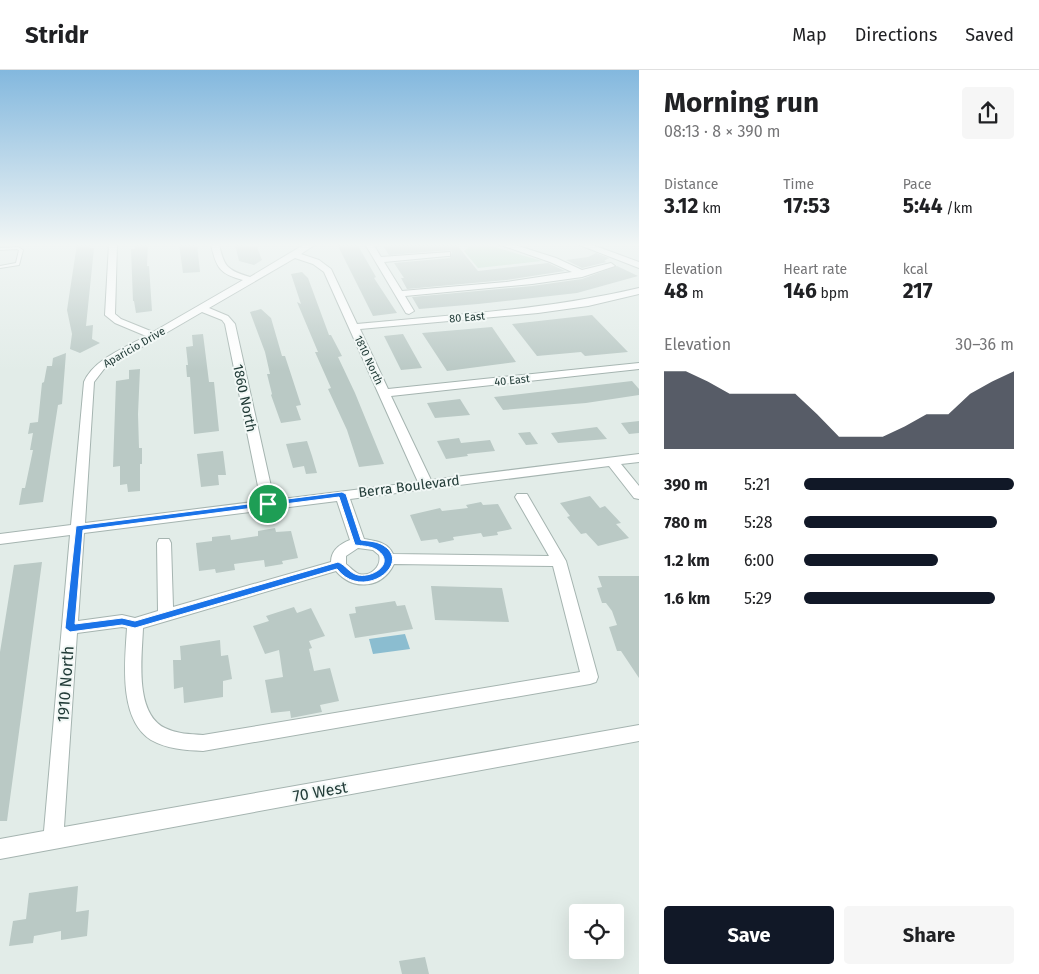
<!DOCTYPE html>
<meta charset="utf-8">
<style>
:root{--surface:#fff;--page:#f6f6f6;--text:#202124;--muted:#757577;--line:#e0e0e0;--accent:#111827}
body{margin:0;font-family:"Fira Sans",sans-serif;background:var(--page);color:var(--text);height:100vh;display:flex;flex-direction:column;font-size:19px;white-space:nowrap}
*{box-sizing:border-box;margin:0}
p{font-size:16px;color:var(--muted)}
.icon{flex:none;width:28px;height:28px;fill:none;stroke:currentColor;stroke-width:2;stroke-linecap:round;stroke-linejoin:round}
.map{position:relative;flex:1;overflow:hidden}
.drawer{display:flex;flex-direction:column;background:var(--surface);width:400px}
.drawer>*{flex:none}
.controls{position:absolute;left:569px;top:834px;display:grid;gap:10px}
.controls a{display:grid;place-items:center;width:55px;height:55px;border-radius:5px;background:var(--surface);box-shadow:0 5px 20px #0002;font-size:25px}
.pin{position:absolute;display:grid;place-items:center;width:42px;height:42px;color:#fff;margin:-21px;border:2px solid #fff;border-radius:50%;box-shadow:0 1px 5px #0007}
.round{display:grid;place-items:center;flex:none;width:52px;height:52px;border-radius:5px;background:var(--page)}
.summary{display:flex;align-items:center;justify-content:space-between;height:85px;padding:0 25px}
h1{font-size:28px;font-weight:700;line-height:38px}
.stats{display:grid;grid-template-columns:repeat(3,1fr);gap:8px;height:85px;padding:5px 25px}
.stats div{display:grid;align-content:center}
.stats b{font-size:21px;font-weight:700}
.stats small{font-size:14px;font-weight:400}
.stats p{font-size:14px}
.chart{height:140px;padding:10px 25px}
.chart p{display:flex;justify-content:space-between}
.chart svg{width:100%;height:90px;margin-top:5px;fill:var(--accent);opacity:.7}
.cta{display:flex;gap:10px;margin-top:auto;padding:10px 25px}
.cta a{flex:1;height:58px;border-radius:5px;background:var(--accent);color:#fff;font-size:20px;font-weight:700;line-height:58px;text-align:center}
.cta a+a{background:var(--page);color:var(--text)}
ul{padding:0 25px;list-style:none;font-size:16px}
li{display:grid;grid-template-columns:80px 60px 1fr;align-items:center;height:38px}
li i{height:12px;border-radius:6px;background:var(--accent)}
header{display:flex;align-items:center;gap:30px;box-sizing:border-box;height:70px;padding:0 25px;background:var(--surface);border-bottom:1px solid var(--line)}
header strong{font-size:24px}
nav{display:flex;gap:28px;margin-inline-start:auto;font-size:18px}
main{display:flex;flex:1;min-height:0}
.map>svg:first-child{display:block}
</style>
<header>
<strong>Stridr</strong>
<nav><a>Map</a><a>Directions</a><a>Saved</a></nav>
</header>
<main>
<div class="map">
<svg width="639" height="904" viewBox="0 0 639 904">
<rect width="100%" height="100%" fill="#e2ece8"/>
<path fill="#bbddc8" d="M472,174H484L542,191L478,198L464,181Z"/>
<path fill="#8bbdd0" d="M405,564L410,579L373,584L369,569Z"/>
<path fill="#bac9c5" d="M77,174H91L90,178H94L86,256L93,255L92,269L100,273L80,283L70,279L72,264L67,240Z
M148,174L147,196H149L152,241L136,243L134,231H133L131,179H135V175Z
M179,174H197L200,202L183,203Z
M235,174L257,177L262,190L254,195L239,191Z
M337,174H357L376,207L374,208L397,243L373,246Z
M402,174H456L478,201L548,193L565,201L506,210L407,219L401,208H404L394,193L450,188L452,182L450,180L389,185L383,176Z
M596,183L609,188L604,191L607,192L582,198L566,190L588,187Z
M617,196L638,206L577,223L478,234L419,239L412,227L532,216L582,209Z
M302,202L308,208L329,265H331L342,286L338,287L355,323L384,394L359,397L347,360L328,319L331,318L315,282H318L297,232L301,234L291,204Z
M261,239L271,248L282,286H285L301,335L296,336L301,350L281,353L271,325L272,324L267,304H270L265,282L250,242Z
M592,245L628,282L585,286L581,282L537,286L512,254Z
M492,257L516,292L447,301L422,263Z
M203,264L209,312H214L219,361L194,364L190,307H187L186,295H188L186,277L193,276L192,265Z
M403,264L422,298L401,300L384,266Z
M66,283L62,334L58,335L43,432L19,435L22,418H25L33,380H30L33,363L28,364L30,353L38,352L42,313L44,312L47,296H52L53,288Z
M140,299L138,344L139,378H142V394H140V421L128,422L127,414L120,415V396L113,397L116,311L129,309V300Z
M632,311L639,319V325L586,333L503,340L494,327Z
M460,329L470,345L435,348L427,333Z
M639,351V363L629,364L621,353Z
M597,357L607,369L558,373L551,363Z
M530,362L538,374L526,375L518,363Z
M459,368L461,373L490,370L495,381L467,384L468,386L446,389L437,371Z
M307,371L312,386L317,403L306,404L304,396L293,398L286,374Z
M223,381L226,405H218L219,415L201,417L197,384Z
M590,426L600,438L605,436L621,453L616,454L629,468L598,476L586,463L581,464L567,447L570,446L560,433Z
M481,432L483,435L498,434L512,459L497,462L498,465L483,467L481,463L453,467L454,470L439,473L437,469L421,471L410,445L440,438L442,441L468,438L466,435Z
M275,458L276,462L291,461L298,488L282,491L283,494L265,497L264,490L234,494L235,500L216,503L215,499L199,501L196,473L212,471V467L230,465L231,470L258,466V461Z
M42,492L7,751H0V582L14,495Z
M598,506H639V608L621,581H617L609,557L617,555L612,541L606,533H602L597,518L602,517Z
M431,516L502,518L509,552L435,550Z
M395,531L397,536L405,535L413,559L355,568L349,544L356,543L355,537Z
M294,537L297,543L311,538L325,566L309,571L312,578L309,579L314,601L330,598L339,631L320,635L322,642L291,648L290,641L271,643L265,610L283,607L279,580L265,584L253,556L269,551L266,546Z
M220,570L221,586L228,585L232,609L223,611V627L184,633L183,617L174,619L173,590H181L180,576Z
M78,816L76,842L89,840L87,866L61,870V861L34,866L33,873L9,876L13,851L26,849L29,823Z
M425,887L429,904H402L399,891Z"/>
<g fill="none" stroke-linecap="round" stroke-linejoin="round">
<defs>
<path id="lane" d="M18,177L23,180L19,195L0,198V196L16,193L19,180L17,179L0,180V178Z"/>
<path id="street" d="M109,174H117L115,244L121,249L153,262L243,210C220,204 216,198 211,174H219C224,197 227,200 250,207L305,174H316L301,184L319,190L331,199L357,254C452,245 546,240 639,218V224L588,236L538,243L360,259L388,319L639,293V299L391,326L431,410L639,384V392L621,394L639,416V429L634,428L609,396L350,429L364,469C375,471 388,472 393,484L549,486L515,427L517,424H527L566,491L598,607L596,612L590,614L203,681C185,680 167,679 151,670C118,649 125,591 127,558L122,557L77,563L64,757L639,655V671L0,789V769L44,761L70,465L0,474V464L71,455L84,312C94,289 125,278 146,266L115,253L105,245ZM295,188L313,194L324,202L418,412L274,430L235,254L228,246L209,238ZM202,242L222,250L225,254L261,431L85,453L94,312L104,299ZM337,431L350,470C340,474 331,480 331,492L173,537L171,473L169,469H159L157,473L158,541L135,548L122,545L78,551L84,463ZM358,478L373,480L379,485C382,496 371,507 359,504C354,502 350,497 346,494V486ZM394,494L553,496L580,602L203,665C190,664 177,664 165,658C134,643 142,587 143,558L336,501C353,521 382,519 394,494Z
M365,174H373L381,187L450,182V186H447L384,192L402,221L506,212L572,202L550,192L498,174H512L556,188L582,200L611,193L615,196L582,207L532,214L405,226L414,241L409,244L406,243Z
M577,174H590L639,192V198Z"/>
</defs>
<use href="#lane" stroke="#a5b4b0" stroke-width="2"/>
<use href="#street" stroke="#a5b4b0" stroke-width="2"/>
<use href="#lane" fill="#fff" fill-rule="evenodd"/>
<use href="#street" fill="#fff" fill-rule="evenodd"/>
</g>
<linearGradient id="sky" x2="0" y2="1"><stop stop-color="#83b8de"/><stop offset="0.58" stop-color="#f2f6f5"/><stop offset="1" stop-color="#f2f6f5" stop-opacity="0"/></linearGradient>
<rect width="639" height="301" fill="url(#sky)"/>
<path fill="#1a73e8" stroke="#fff" fill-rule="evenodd" d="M342,422L346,424L361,470C367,471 375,471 381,474C416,492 363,533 337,499L135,558L122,555L70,562L65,558L76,456ZM339,427L355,475C362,476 371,476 377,480C396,493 373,508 358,505C349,503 346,495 338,492L135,551L122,548L75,554L83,460Z"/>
<g text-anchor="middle" stroke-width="4" stroke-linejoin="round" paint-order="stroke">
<g font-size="11" fill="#223c38" stroke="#f2f8f6">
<text transform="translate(467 247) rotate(-5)" y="4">80 East</text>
<text transform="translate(134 277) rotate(-30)" y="4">Aparicio Drive</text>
<text transform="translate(369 290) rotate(65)" y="4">1810 North</text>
<text transform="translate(512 310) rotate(-6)" y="4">40 East</text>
</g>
<g font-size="14" fill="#223c38" stroke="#f2f8f6">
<text transform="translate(245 328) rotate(78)" y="5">1860 North</text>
<text transform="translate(409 416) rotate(-7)" y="5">Berra Boulevard</text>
</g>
<g font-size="16" fill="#223c38" stroke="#f2f8f6">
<text transform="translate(65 614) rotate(-86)" y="6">1910 North</text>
<text transform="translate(320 721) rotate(-10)" y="6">70 West</text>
</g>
</g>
</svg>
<div class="controls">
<a><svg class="icon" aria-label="locate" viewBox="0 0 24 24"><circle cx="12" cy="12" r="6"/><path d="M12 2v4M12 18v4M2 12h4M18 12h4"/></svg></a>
</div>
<div class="pin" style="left:268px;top:434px;background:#1e9e55"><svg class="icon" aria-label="arrive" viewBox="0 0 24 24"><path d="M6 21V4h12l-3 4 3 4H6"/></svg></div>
</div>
<section class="drawer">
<div class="summary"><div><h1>Morning run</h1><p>08:13 · 8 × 390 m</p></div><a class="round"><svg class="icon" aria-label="share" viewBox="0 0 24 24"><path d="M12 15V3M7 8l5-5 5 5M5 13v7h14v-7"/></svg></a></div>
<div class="stats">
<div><p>Distance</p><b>3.12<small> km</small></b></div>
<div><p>Time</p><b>17:53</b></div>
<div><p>Pace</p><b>5:44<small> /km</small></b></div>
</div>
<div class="stats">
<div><p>Elevation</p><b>48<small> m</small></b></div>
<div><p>Heart rate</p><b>146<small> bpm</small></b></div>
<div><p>kcal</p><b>217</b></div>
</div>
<div class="chart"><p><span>Elevation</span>30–36 m</p>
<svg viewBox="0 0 160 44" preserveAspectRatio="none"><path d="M0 44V6L10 6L20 11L30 17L40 17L50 17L60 17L70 27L80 38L90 38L100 38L110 33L120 27L130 27L140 17L150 11L160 6V44z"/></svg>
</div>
<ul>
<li><b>390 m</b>5:21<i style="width:100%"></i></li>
<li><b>780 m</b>5:28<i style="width:92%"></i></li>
<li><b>1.2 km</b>6:00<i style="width:64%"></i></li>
<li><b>1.6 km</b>5:29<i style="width:91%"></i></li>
</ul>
<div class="cta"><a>Save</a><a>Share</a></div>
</section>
</main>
